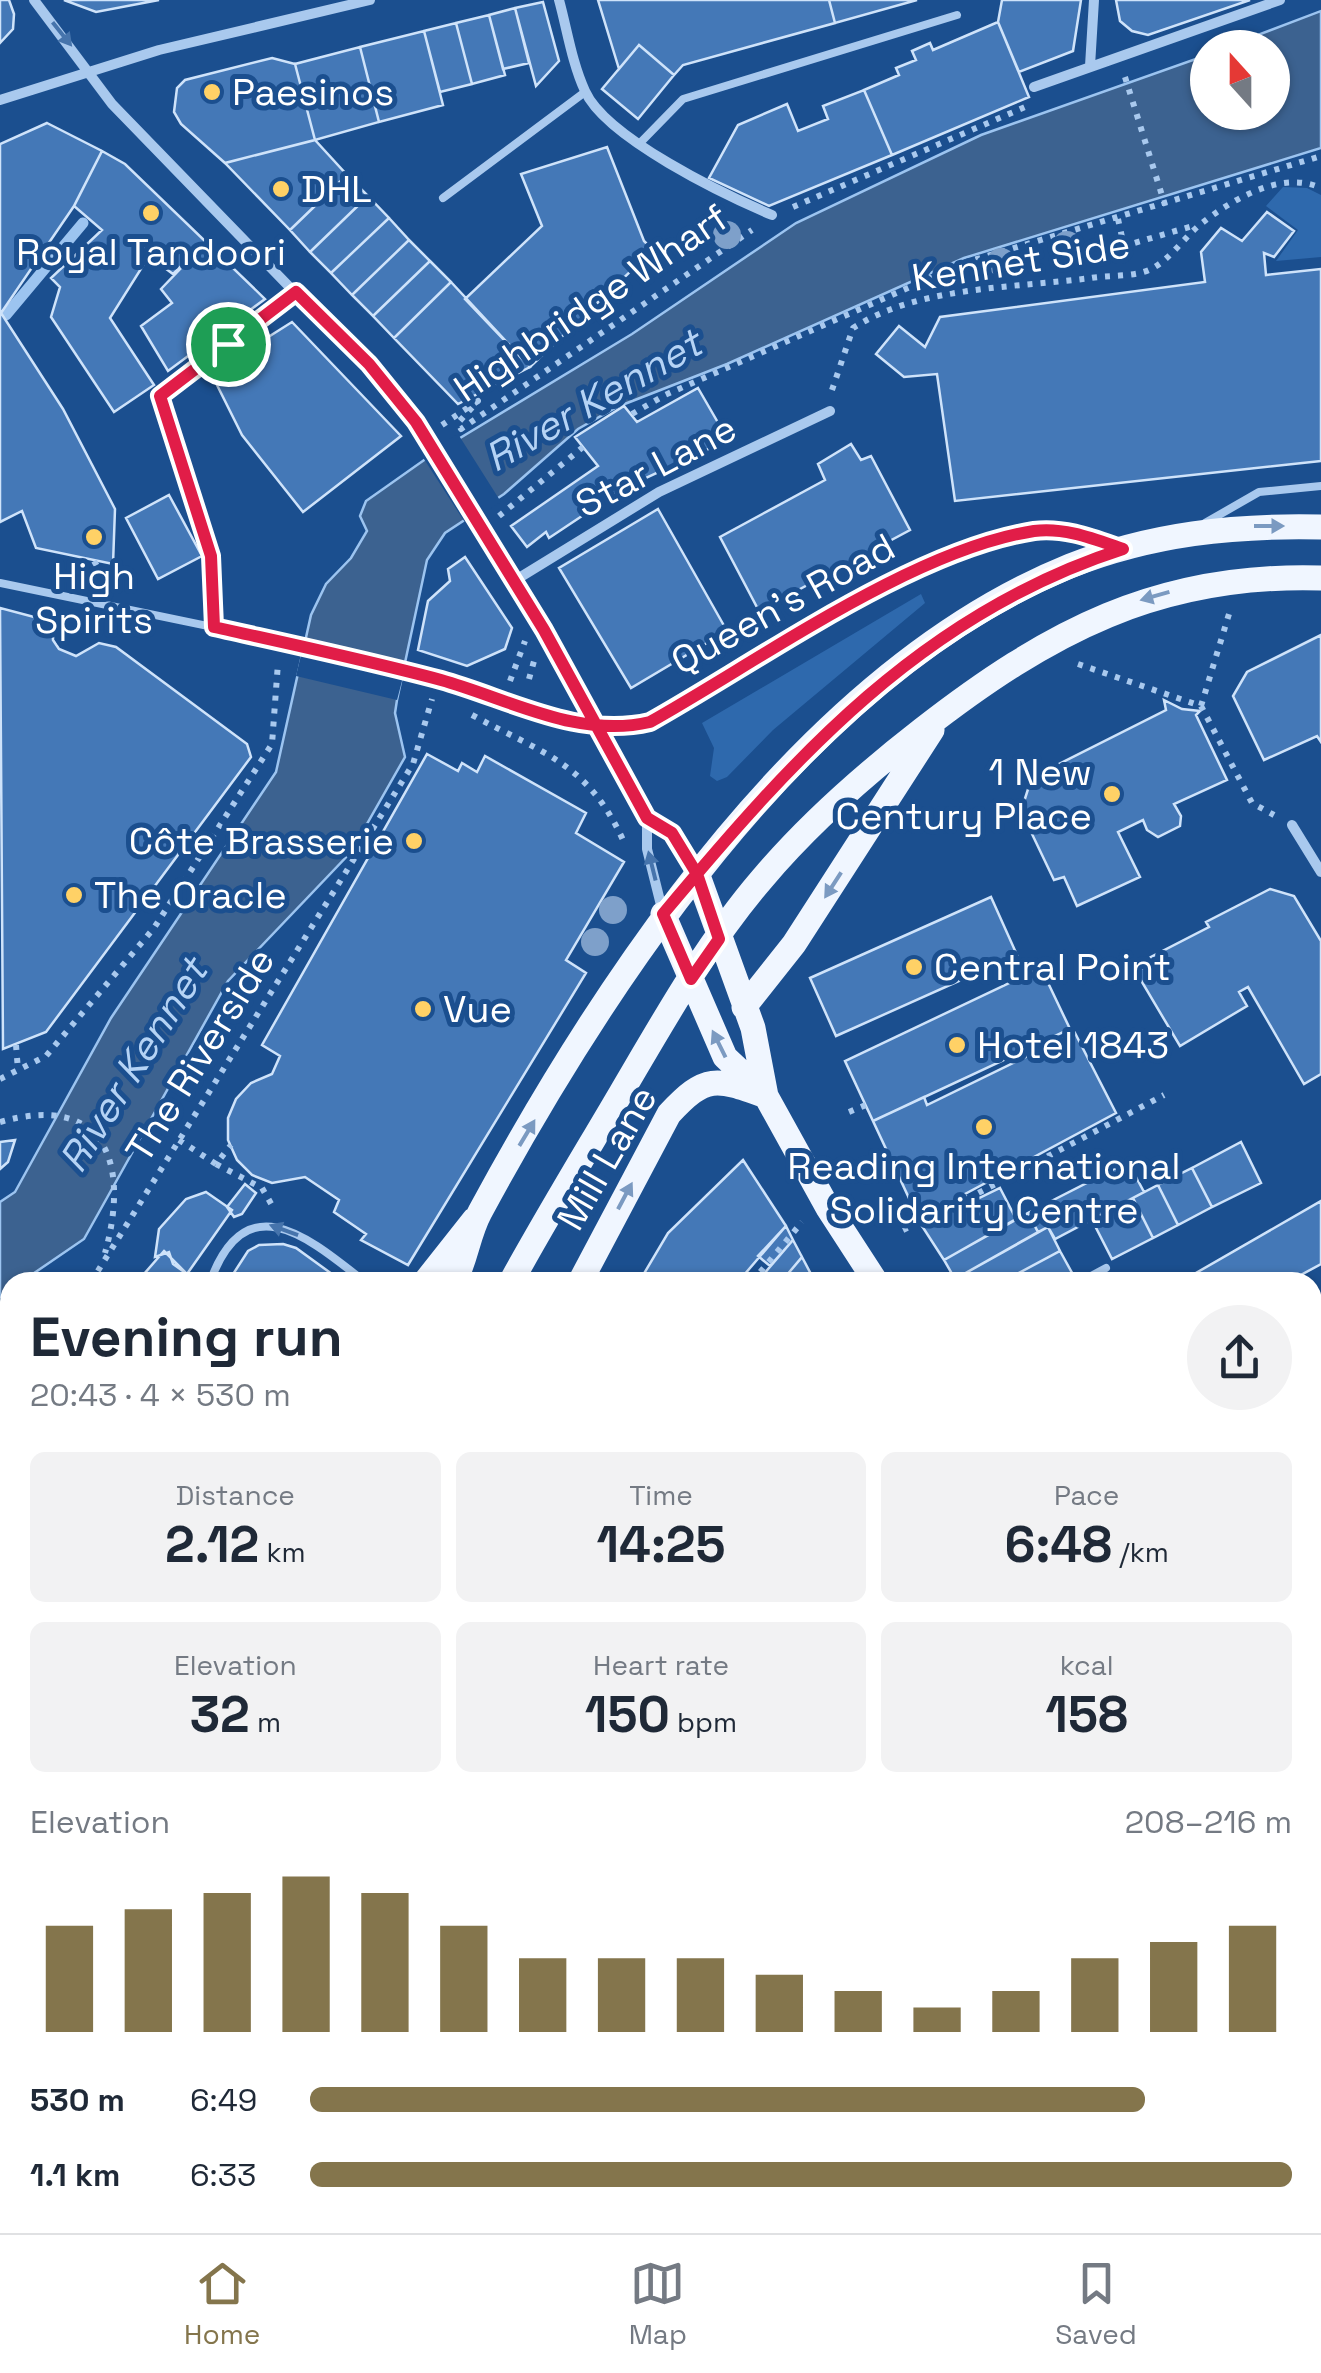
<!DOCTYPE html>
<meta charset="utf-8">
<style>
:root{--surface:#fff;--page:#f2f2f3;--text:#1f2937;--muted:#747a83;--line:#e0e1e3;--accent:#84754c}
body{margin:0;font-family:"Space Grotesk",sans-serif;background:var(--page);color:var(--text);height:100vh;display:flex;flex-direction:column;font-size:38px;white-space:nowrap}
*{box-sizing:border-box;margin:0}
p{font-size:32px;color:var(--muted)}
.icon{flex:none;width:55px;height:55px;fill:none;stroke:currentColor;stroke-width:2;stroke-linecap:round;stroke-linejoin:round}
.map{position:relative;flex:1;overflow:hidden}
.panel{position:absolute;left:0px;top:1272px;width:1322px;height:962px;display:flex;flex-direction:column;background:var(--surface);border-radius:30px 30px 0 0;box-shadow:0 2px 8px #0004}
.panel>*{flex:none}
.needle{width:65px;rotate:339deg}
.controls{position:absolute;left:1190px;top:30px;display:grid;gap:20px}
.controls a{display:grid;place-items:center;width:100px;height:100px;border-radius:50%;background:var(--surface);box-shadow:0 2px 8px #0004;font-size:50px}
.pin{position:absolute;display:grid;place-items:center;width:85px;height:85px;color:#fff;margin:-42px;border:5px solid #fff;border-radius:50%;box-shadow:0 2px 10px #0007}
.round{display:grid;place-items:center;flex:none;width:105px;height:105px;border-radius:52px;background:var(--page)}
.headline{display:flex;align-items:center;justify-content:space-between;height:170px;padding:0 30px}
h1{font-size:55px;font-weight:700;line-height:75px}
.metrics{display:grid;grid-template-columns:repeat(3,1fr);gap:15px;height:170px;padding:10px 30px}
.metrics div{display:grid;align-content:center;border-radius:15px;background:var(--page);text-align:center}
.metrics b{font-size:50px;font-weight:700}
.metrics small{font-size:28px;font-weight:400}
.metrics p{font-size:28px}
.chart{height:280px;padding:20px 30px}
.chart p{display:flex;justify-content:space-between}
.chart svg{width:100%;height:180px;margin-top:10px;stroke:var(--accent);stroke-width:6}
ul{padding:0 30px;list-style:none;font-size:32px}
li{display:grid;grid-template-columns:160px 120px 1fr;align-items:center;height:75px}
li i{height:25px;border-radius:12px;background:var(--accent)}
.tabs{display:flex;justify-content:space-around;align-items:center;height:140px;border-top:2px solid var(--line);background:var(--surface);font-size:28px;color:var(--muted)}
.tabs a{display:grid;justify-items:center;gap:5px}
.tabs .active{color:var(--accent)}
.map>svg:first-child{display:block}
</style>
<div class="map">
<svg width="1321" height="2233" viewBox="0 0 1321 2233">
<rect width="100%" height="100%" fill="#1b4f8f"/>
<path fill="#2e69ad" d="M1283,187L1307,188L1321,195V257L1276,261L1298,230L1266,206Z
M921,594L925,603L773,730L727,777L717,781L710,776L714,748L702,723Z"/>
<path fill="#3c6290" stroke="#9cc4f0" stroke-width="2.5" d="M1321,11V148L964,258L727,364L617,407L578,429L504,494L445,533L427,560L397,700L395,713L405,757L351,852L228,981L84,1239L21,1282H10V1290L0,1297V1202L15,1192L111,1018L276,772L311,615L326,584L351,558L367,531L360,516L366,501L427,458L632,334L796,223L981,135L1207,55L1208,112H1272V48L1226,47Z"/>
<path fill="#1b4f8f" d="M458,434L501,502L466,524L422,456Z
M305,638L407,662L397,700L296,676Z"/>
<g fill="none" stroke-linecap="round" stroke-linejoin="round">
<path stroke="#9cc4f0" stroke-width="11" d="M6,315L83,223"/>
</g>
<path fill="#4478b7" stroke="#cfe3fa" stroke-width="2.5" d="M0,0H9L14,14L13,29L0,43Z
M64,0H159L96,12Z
M598,0H829L835,23L683,65L674,75L639,45L619,69Z
M829,0H917L835,23Z
M1002,0H1081L1073,51L1019,72L998,22Z
M1116,0H1250L1148,35L1132,31L1120,21Z
M543,2L559,61L536,86L515,8Z
M515,8L529,63L503,69L489,15Z
M489,15L505,75L472,84L456,23Z
M998,22L1029,97L892,155L864,90L899,75L896,68L916,60L912,51L930,43L933,50Z
M456,23L472,84L440,92L424,31Z
M424,31L443,105L379,122L360,47Z
M639,45L674,75L638,119L602,89Z
M360,47L379,122L315,140L295,64Z
M272,58L295,64L315,140L225,163L181,124L174,112L177,88L185,80Z
M864,90L892,155L769,206L709,178L738,125L787,104L798,131L828,119L823,106Z
M47,123L102,151L74,206L1,313L63,409L115,509L113,564L36,548L22,511L0,522V144Z
M315,140L347,175L290,230L225,163Z
M607,147L644,241L653,250L530,367L465,299L542,226L521,174Z
M102,151L125,164L206,242L173,274L149,256L110,318L154,385L114,412L51,317L60,287L51,278L102,230L74,206Z
M347,175L368,196L310,252L290,230Z
M368,196L389,218L331,273L310,252Z
M1267,212L1294,231L1274,257L1264,253L1266,275L1321,269V461L955,501L937,374L904,377L876,354L899,326L925,347L940,317L1205,282L1201,252L1221,228L1242,241Z
M389,218L409,240L352,295L331,273Z
M409,240L430,261L373,316L352,295Z
M206,242L265,299L168,371L141,326L172,303L161,289Z
M430,261L451,282L394,338L373,316Z
M451,282L530,367L458,404L394,338Z
M292,322L401,436L303,512L242,435L211,373Z
M698,388L728,440L624,488L549,538L546,532L527,547L511,526L598,466L575,437L624,406L637,422Z
M851,444L861,460L871,456L910,530L759,611L720,537L825,480L818,464Z
M169,495L202,556L158,579L126,518Z
M658,509L727,631L631,688L559,568Z
M465,557L512,628L505,649L467,666L418,650L428,601L450,581L448,569Z
M0,608L53,622V640L59,649L76,656L99,643L116,647L247,744L251,757L46,1032L3,1049Z
M1321,635V742L1317,736L1264,760L1233,696L1247,672Z
M1164,700L1182,709L1200,711L1196,715L1227,780L1174,804L1181,816L1180,826L1158,837L1147,830L1143,820L1118,832L1140,877L1077,906L1064,877L1054,880L1021,811L1030,783L1052,774L1049,769L1166,710Z
M427,754L458,771L462,763L477,772L485,756L586,813L576,833L624,862L566,960L586,973L408,1265L361,1240L366,1234L334,1212L339,1200L305,1177L272,1183L252,1175L237,1160L228,1140V1118L236,1099L251,1083L272,1074L280,1056L262,1045Z
M1270,889L1294,896L1321,941V1074L1304,1084L1248,987L1239,992L1247,1006L1180,1046L1136,972L1154,961L1151,957L1209,927L1206,922Z
M991,897L1017,955L836,1036L810,978Z
M1041,968L1070,1029L873,1121L845,1061Z
M1075,1033L1116,1113L965,1194L969,1203L922,1226L873,1121L924,1097L927,1105Z
M15,1140L8,1162L0,1169V1142Z
M1241,1142L1261,1183L1212,1207L1192,1168Z
M743,1160L786,1226L738,1282H639L668,1233Z
M1128,1162L1144,1192L1055,1239L1048,1227L1038,1232L1028,1213Z
M1192,1168L1212,1207L1178,1225L1158,1185Z
M245,1184L256,1193L242,1214L234,1217L227,1207Z
M1158,1185L1178,1225L1153,1238L1133,1198Z
M1000,1188L1016,1219L944,1260L922,1226Z
M206,1192L232,1210L187,1274L173,1264L169,1252L155,1257L159,1229L186,1199Z
M1133,1198L1153,1238L1112,1259L1092,1220Z
M1321,1201V1264L1288,1282H1192L1189,1277Z
M1028,1213L1038,1232L955,1279L944,1260Z
M786,1226L793,1240L770,1266L758,1256Z
M1048,1227L1060,1251L1002,1282H957L955,1279Z
M793,1240L802,1257L781,1282H757Z
M283,1244L296,1248L343,1282H228L248,1251L259,1245Z
M164,1251L187,1274L183,1282H137Z
M1060,1251L1076,1280L1002,1282Z
M802,1257L812,1276L806,1282H781Z
M1312,1377L1321,1392L1319,1440L1312,1428Z
M0,1488L10,1496V1516L0,1529Z
M1321,1502V1577L1312,1582V1507Z
M10,1516V1929L0,1944V1529Z
M1312,1615L1321,1627V1679L1312,1685Z
M1321,1679V1736L1312,1727V1685Z
M1321,1928V1999L1312,2006V1935Z
M1321,2148V2197L1312,2187V2155Z
M136,2225H220L221,2233H137Z
M345,2225H406L415,2231L340,2233Z
M950,2225H994L1004,2233H953L947,2228Z
M1060,2225H1085L1095,2233H1053Z"/>
<g fill="none" stroke-linecap="round" stroke-linejoin="round">
<path stroke="#3d69a0" stroke-width="25" stroke-dasharray="25 12" stroke-linecap="butt" d="M0,1842L10,1836"/>
<path stroke="#a9c9ee" stroke-width="6" stroke-dasharray="5 8" stroke-linecap="butt" d="M1125,77L1165,205
M793,207L1025,107
M1118,219L1124,246L1196,225
M832,390L853,328C918,286 1015,288 1091,278C1108,275 1136,277 1151,269C1170,260 1185,236 1202,223C1233,199 1282,170 1321,188
M632,414L665,395L967,262L1321,156
M442,425L478,401L458,423L461,429L752,230
M499,516L583,447
M94,561L109,586
M1078,664L1201,706L1229,614
M529,679L534,661
M510,681L525,641
M1201,706L1252,803L1274,815
M472,715C542,753 588,763 623,840
M16,1045L18,1070
M0,1079L46,1056L154,928L272,744L278,663
M849,1112L866,1105
M0,1122C106,1092 130,1164 105,1253
M179,1140L216,1164L231,1145
M216,1164L262,1188L273,1207
M967,1199L1164,1095
M903,1230L920,1222
M91,1282L413,764L432,699
M752,1282L802,1222
M0,1418L10,1404"/>
<path stroke="#a9c9ee" stroke-width="8" d="M641,142L683,99L957,15
M443,198L585,92
M1205,523L1259,492L1321,486
M0,583L280,641L441,680L596,727
M214,627L211,556L160,396L296,292
M210,1282C246,1183 309,1238 365,1282
M1080,1282L1106,1268
M0,1969L1,1943
M0,1977L2,2003
M5,2027L10,2056
M1312,2109L1321,2115
M270,2225L282,2233"/>
<path stroke="#a9c9ee" stroke-width="10" d="M34,0L112,104L400,401L544,631L647,818L672,833L696,873
M559,0C567,29 572,63 585,91C606,138 725,195 772,215
M1090,66L1094,0
M1034,87L1280,0
M0,100L159,50L370,0
M514,581L659,492L830,411
M596,727H626L650,721C753,663 922,544 1036,531C1062,528 1087,536 1111,545
M647,818V849L663,913
M1292,825L1321,872
M1312,1474L1321,1469
M753,2225L763,2233
M1221,2225L1229,2233
M474,2233L479,2225
M903,2233L910,2225"/>
<path stroke="#f0f6ff" stroke-width="25" d="M697,873L753,1028L766,1096L828,1208L876,1282
M663,914L725,1057L757,1087
M744,1007L794,944L932,730
M425,1282L474,1220
M454,1282C466,1260 468,1234 480,1212C609,973 809,672 1070,566C1151,534 1234,525 1321,527
M511,1282C546,1218 584,1156 621,1093C664,1020 707,943 762,879C810,822 864,775 922,730C1048,632 1158,573 1321,578
M580,1282L669,1114C706,1074 716,1078 766,1096
M1312,1817L1321,1827
M0,2095H10
M0,2144L10,2126
M0,2158L10,2169
M41,2225L45,2233"/>
<path stroke="#f0f6ff" stroke-width="25" d="M0,2023L10,2006"/>
</g>
<g fill="#7ea0ca">
<circle cx="727" cy="235" r="14"/>
<circle cx="1067" cy="245" r="14"/>
<circle cx="1001" cy="262" r="14"/>
<circle cx="613" cy="910" r="14"/>
<circle cx="595" cy="942" r="14"/>
</g>
<defs><path id="oneway-solid" d="M-6-.8H1V-3.2L6.5 0L1 3.2V.8H-6Z" transform="scale(2.5)"/></defs>
<g fill="#4674ac">
<use href="#oneway-solid" transform="translate(62 34) rotate(51)"/>
<use href="#oneway-solid" transform="translate(652 866) rotate(-104)"/>
<use href="#oneway-solid" transform="translate(284 1230) rotate(-160)"/>
</g>
<g fill="#7b9ac1">
<use href="#oneway-solid" transform="translate(1269 526)"/>
<use href="#oneway-solid" transform="translate(1155 596) rotate(164)"/>
<use href="#oneway-solid" transform="translate(833 885) rotate(123)"/>
<use href="#oneway-solid" transform="translate(719 1044) rotate(-116)"/>
<use href="#oneway-solid" transform="translate(527 1133) rotate(-59)"/>
<use href="#oneway-solid" transform="translate(625 1196) rotate(-62)"/>
</g>
<g fill="none" stroke-linecap="round" stroke-linejoin="round">
<defs>
<path id="route" d="M228,344L296,292L369,364L416,422L544,630L647,818L672,833L697,874L719,939L691,979L663,914C794,757 923,613 1123,549C1094,539 1065,527 1034,531C912,550 759,661 650,722C578,739 509,699 441,680C366,660 290,644 214,627L211,556L160,396L228,344"/>
</defs>
<use href="#route" stroke="#fff" stroke-width="20"/>
<use href="#route" stroke="#e11d48" stroke-width="12"/>
</g>
<g fill="#ffd166" stroke="#1b4f8f" stroke-width="4">
<circle cx="212" cy="92" r="10"/>
<circle cx="281" cy="189" r="10"/>
<circle cx="151" cy="213" r="10"/>
<circle cx="94" cy="537" r="10"/>
<circle cx="1112" cy="794" r="10"/>
<circle cx="414" cy="841" r="10"/>
<circle cx="74" cy="895" r="10"/>
<circle cx="914" cy="967" r="10"/>
<circle cx="423" cy="1009" r="10"/>
<circle cx="957" cy="1045" r="10"/>
<circle cx="984" cy="1127" r="10"/>
</g>
<g text-anchor="middle" stroke-width="10" stroke-linejoin="round" paint-order="stroke">
<g font-size="38" fill="#fff" stroke="#1b4f8f" text-anchor="start">
<text x="232" y="105">Paesinos</text>
<text x="301" y="202">DHL</text>
<text x="151" y="265" text-anchor="middle">Royal Tandoori</text>
<text x="94" y="589" text-anchor="middle">High<tspan x="94" dy="44">Spirits</tspan></text>
<text x="1092" y="785" text-anchor="end">1 New<tspan x="1092" dy="44">Century Place</tspan></text>
<text x="394" y="854" text-anchor="end">Côte Brasserie</text>
<text x="94" y="908">The Oracle</text>
<text x="934" y="980">Central Point</text>
<text x="443" y="1022">Vue</text>
<text x="977" y="1058">Hotel 1843</text>
<text x="984" y="1179" text-anchor="middle">Reading International<tspan x="984" dy="44">Solidarity Centre</tspan></text>
</g>
<g font-size="38" fill="#fff" stroke="#1b4f8f">
<text transform="translate(1021 261) rotate(-9)" y="13">Kennet Side</text>
<text transform="translate(591 303) rotate(-34)" y="13">Highbridge Wharf</text>
<text transform="translate(656 466) rotate(-28)" y="13">Star Lane</text>
<text transform="translate(783 604) rotate(-29)" y="13">Queen's Road</text>
<text transform="translate(200 1055) rotate(-58)" y="13">The Riverside</text>
<text transform="translate(607 1158) rotate(-60)" y="13">Mill Lane</text>
</g>
<g font-size="40" font-style="italic" fill="#b5d3f5" stroke="#1b4f8f">
<text transform="translate(593 400) rotate(-30)" y="14">River Kennet</text>
<text transform="translate(133 1065) rotate(-58)" y="14">River Kennet</text>
</g>
</g>
</svg>
<div class="controls">
<a><svg class="needle" viewBox="-14 -14 28 28"><path d="M0-13l5 13h-10z" fill="#e53935"/><path d="M0 13l5-13h-10z" fill="#747a83"/></svg></a>
</div>
<div class="pin" style="left:228px;top:344px;background:#1e9e55"><svg class="icon" aria-label="arrive" viewBox="0 0 24 24"><path d="M6 21V4h12l-3 4 3 4H6"/></svg></div>
<section class="panel">
<div class="headline"><div><h1>Evening run</h1><p>20:43 · 4 × 530 m</p></div><a class="round"><svg class="icon" aria-label="share" viewBox="0 0 24 24"><path d="M12 15V3M7 8l5-5 5 5M5 13v7h14v-7"/></svg></a></div>
<div class="metrics">
<div><p>Distance</p><b>2.12<small> km</small></b></div>
<div><p>Time</p><b>14:25</b></div>
<div><p>Pace</p><b>6:48<small> /km</small></b></div>
</div>
<div class="metrics">
<div><p>Elevation</p><b>32<small> m</small></b></div>
<div><p>Heart rate</p><b>150<small> bpm</small></b></div>
<div><p>kcal</p><b>158</b></div>
</div>
<div class="chart"><p><span>Elevation</span>208–216 m</p>
<svg viewBox="0 0 160 44" preserveAspectRatio="none"><path d="M5 44V18M15 44V14M25 44V10M35 44V6M45 44V10M55 44V18M65 44V26M75 44V26M85 44V26M95 44V30M105 44V34M115 44V38M125 44V34M135 44V26M145 44V22M155 44V18"/></svg>
</div>
<ul>
<li><b>530 m</b>6:49<i style="width:85%"></i></li>
<li><b>1.1 km</b>6:33<i style="width:100%"></i></li>
</ul>
</section>
</div>
<nav class="tabs">
<a class="active"><svg class="icon" aria-label="home" viewBox="0 0 24 24"><path d="M3 11l9-7 9 7M6 9v11h12V9"/></svg>Home</a>
<a><svg class="icon" aria-label="map" viewBox="0 0 24 24"><path d="M3 6l6-2 6 2 6-2v14l-6 2-6-2-6 2zM9 4v14M15 6v14"/></svg>Map</a>
<a><svg class="icon" aria-label="saved" viewBox="0 0 24 24"><path d="M7 4h10v16l-5-4-5 4z"/></svg>Saved</a>
</nav>
